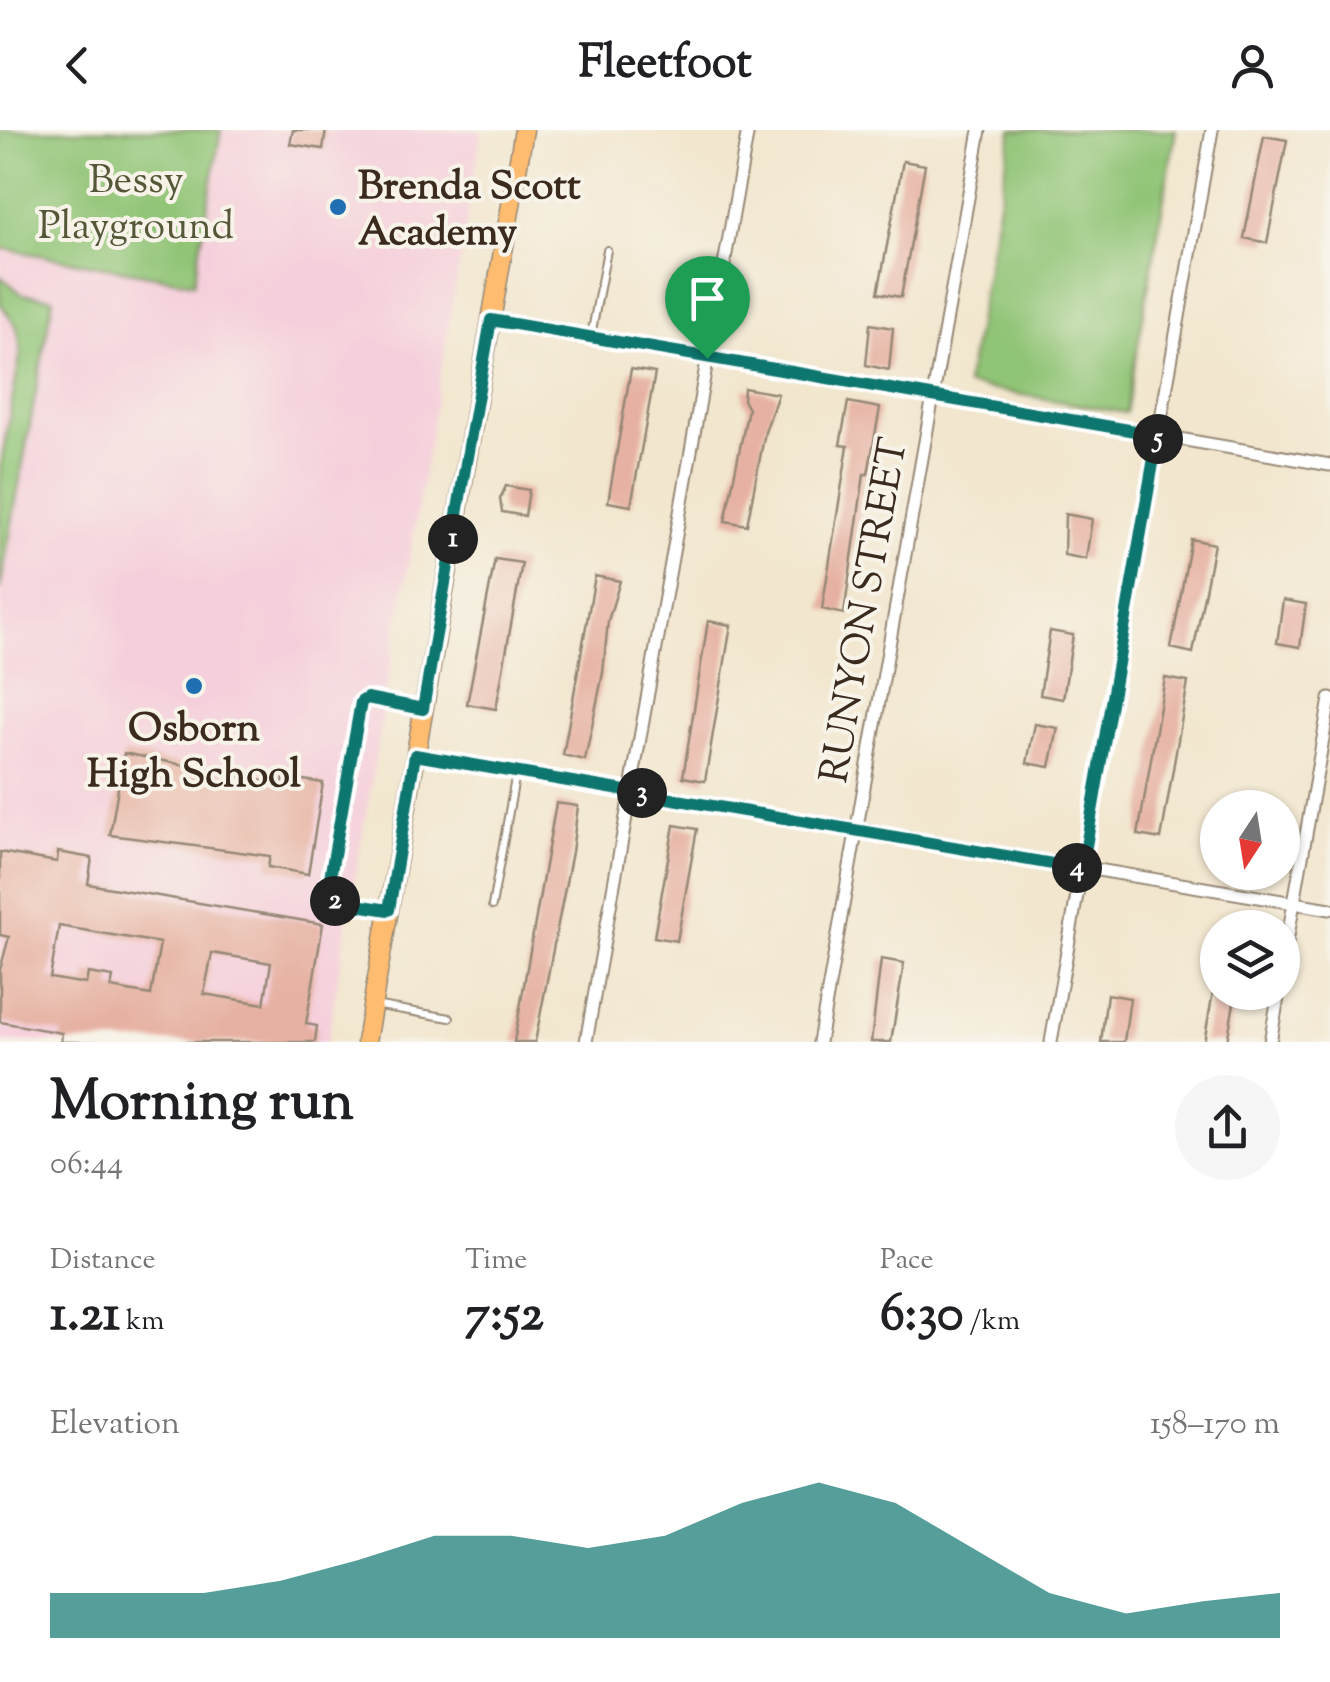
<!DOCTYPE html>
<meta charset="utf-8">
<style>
:root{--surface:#fff;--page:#f6f6f6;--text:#202124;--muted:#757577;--accent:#0f766e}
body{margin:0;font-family:"Sorts Mill Goudy",serif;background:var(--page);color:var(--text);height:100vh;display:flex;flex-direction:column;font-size:38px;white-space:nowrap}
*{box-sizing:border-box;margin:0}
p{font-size:32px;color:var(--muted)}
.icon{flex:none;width:55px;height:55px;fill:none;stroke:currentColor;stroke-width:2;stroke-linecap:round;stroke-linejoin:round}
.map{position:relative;height:912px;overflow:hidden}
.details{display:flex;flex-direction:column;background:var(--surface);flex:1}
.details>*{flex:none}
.needle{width:65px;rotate:192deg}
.tools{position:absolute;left:1200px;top:660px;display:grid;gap:20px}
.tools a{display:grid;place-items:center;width:100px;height:100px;border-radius:50%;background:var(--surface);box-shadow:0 2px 8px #0004;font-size:50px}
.pin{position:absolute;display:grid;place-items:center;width:85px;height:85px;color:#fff;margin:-102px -42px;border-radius:50% 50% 50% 0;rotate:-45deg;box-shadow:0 0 10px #0007}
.pin .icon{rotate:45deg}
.km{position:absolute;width:50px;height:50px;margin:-25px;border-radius:50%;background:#222;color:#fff;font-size:28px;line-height:50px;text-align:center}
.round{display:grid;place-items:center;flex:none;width:105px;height:105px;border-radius:52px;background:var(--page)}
.head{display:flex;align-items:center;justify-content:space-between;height:170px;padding:0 50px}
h1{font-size:55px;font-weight:700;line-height:75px}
.stats{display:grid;grid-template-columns:repeat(3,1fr);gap:15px;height:170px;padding:10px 50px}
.stats div{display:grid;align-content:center}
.stats b{font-size:50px;font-weight:700}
.stats small{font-size:28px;font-weight:400}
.stats p{font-size:28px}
.chart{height:280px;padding:20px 50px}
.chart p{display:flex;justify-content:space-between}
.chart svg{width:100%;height:180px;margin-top:10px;fill:var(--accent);opacity:.7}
header{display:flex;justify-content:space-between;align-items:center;height:130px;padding:0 50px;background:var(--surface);font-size:45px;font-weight:700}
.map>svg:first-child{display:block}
</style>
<header><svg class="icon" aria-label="back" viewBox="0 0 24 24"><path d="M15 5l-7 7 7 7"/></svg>Fleetfoot<svg class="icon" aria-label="person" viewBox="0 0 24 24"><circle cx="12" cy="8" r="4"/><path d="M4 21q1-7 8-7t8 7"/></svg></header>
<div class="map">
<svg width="1330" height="912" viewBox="0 0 1330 912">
<rect width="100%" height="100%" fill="#f7f3e8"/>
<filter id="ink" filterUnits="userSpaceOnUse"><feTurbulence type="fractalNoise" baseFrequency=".01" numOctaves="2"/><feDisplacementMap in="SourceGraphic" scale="20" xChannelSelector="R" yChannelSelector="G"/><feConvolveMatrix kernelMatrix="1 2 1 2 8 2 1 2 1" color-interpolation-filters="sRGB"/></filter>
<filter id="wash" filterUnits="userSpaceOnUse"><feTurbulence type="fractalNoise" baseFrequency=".0048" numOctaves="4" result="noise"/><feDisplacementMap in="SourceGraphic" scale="40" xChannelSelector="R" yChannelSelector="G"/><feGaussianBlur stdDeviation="2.25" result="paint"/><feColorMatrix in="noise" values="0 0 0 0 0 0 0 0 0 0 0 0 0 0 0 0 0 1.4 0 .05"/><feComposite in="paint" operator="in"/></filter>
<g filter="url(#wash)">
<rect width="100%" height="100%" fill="#f2e6ce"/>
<path fill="#f5cfdb" d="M221,0H482L327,912H0V118L193,153Z"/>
<path fill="#90c476" stroke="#66774a" stroke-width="2.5" d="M0,0H221L194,153L0,118Z
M1012,0H1176L1126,283L966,255Z
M0,146L22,164L53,168L0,459V339L21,221L17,197L0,173Z"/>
<g id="blocks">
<path fill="#e6b1a2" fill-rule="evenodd" d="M293,0H326L323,19L290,14Z
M1264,6L1287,10L1267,113L1244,108Z
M903,31L925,35L901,167L878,163Z
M870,194L893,198L889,240L866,235Z
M631,239L655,243L631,376L608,372Z
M744,258L778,264L765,302L747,395L725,391L748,279L743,270Z
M848,272L880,278L868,344H864L844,484L822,479L848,316L840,315Z
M506,356L529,360L525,386L502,382L500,369Z
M1065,384L1092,389L1086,429L1064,425Z
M1191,409L1214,414L1193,523L1171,518Z
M495,429L522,433L496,579L467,574Z
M595,446L620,451L608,491L603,543L585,630L563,625Z
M1283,470L1306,474L1300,517L1277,513Z
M708,491L731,495L705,651L683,647Z
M1050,501L1073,505L1063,569L1040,565Z
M1165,548L1188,552L1161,709L1138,705Z
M1035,594L1058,598L1050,637L1027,633Z
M124,623L283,655L284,647L323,653L308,744L268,737L270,726L110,705Z
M556,673L578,676L572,722L535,912H514Z
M674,695L697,699L677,811L654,807Z
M0,722L57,732L58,722L92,728L88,754L323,794L306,894L317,896L315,912H61L62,903L0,892V840L9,807L0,805ZM59,796L160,813L151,865L111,858L113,847L88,843L86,854L50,848ZM212,823L271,833L264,874L204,864Z
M881,829L904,833L891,912H871Z
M1213,862H1236L1227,912H1204Z
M1107,864L1130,868L1124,912H1101Z"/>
</g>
</g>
<g filter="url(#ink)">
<use href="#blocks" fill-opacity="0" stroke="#968876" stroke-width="2.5"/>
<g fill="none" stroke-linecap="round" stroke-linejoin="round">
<defs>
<path id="lane" d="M591,206L607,120
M492,776L516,643
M385,779L336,772L328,759L361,572L367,568L422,579
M374,875L450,888"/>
<path id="street" d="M491,190L1330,335
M415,625L1330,779
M1282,840L1330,569
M586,912L748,0
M819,912L980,0
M1051,912L1212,0
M1270,912L1279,862"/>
<path id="primary" d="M366,912L524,0"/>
</defs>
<use href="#lane" stroke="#968876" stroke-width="10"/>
<use href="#street" stroke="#968876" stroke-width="15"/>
<use href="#primary" stroke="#968876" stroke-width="21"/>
<use href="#lane" stroke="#fff" stroke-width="6"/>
<use href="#street" stroke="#fff" stroke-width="11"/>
<use href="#primary" stroke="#febc70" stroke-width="18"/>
</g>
</g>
<g fill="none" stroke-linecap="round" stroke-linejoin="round" filter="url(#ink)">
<defs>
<path id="route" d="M491,190L1158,305L1082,739L415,625L389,780L336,772L328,759L361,572L367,568L423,579Z"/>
</defs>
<use href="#route" stroke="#fff" stroke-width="20"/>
<use href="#route" stroke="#0f766e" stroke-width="12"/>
</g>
<g fill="#1f6fb2" stroke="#f7f3e8" stroke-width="4">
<circle cx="338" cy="77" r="10"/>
<circle cx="194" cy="556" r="10"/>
</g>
<g text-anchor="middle" stroke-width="8" stroke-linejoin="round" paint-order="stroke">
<g font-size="40" fill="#545838" stroke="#f7f3e8">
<text x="136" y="62">Bessy<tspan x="136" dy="46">Playground</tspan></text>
</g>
<g font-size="40" font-weight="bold" fill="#3b2a1e" stroke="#f7f3e8" text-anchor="start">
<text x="358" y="68">Brenda Scott<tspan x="358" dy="46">Academy</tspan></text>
<text x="194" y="610" text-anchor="middle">Osborn<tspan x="194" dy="46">High School</tspan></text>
</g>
<g font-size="40" fill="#3b2a1e" stroke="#f7f3e8">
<text transform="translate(862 480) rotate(-80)" y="14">RUNYON STREET</text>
</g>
</g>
</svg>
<div class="tools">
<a><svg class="needle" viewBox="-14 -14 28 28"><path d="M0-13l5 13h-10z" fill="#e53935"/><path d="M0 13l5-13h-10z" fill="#757577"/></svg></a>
<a><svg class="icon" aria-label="layers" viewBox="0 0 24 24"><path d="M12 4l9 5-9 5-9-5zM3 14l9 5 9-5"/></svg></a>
</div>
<div class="pin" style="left:707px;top:228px;background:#1e9e55"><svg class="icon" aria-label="arrive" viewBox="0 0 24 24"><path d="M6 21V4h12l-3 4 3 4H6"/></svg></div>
<b class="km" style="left:453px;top:409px">1</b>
<b class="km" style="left:335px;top:771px">2</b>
<b class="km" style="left:642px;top:663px">3</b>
<b class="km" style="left:1077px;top:738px">4</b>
<b class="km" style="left:1158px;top:309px">5</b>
</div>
<section class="details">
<div class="head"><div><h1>Morning run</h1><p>06:44</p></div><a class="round"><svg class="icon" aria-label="share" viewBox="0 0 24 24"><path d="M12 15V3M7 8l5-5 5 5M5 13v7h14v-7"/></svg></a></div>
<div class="stats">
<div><p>Distance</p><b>1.21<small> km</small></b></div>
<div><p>Time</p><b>7:52</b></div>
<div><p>Pace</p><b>6:30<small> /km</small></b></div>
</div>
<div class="chart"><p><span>Elevation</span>158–170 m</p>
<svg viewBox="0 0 160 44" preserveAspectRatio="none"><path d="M0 44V33L10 33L20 33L30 30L40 25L50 19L60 19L70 22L80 19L90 11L100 6L110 11L120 22L130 33L140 38L150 35L160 33V44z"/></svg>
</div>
</section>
